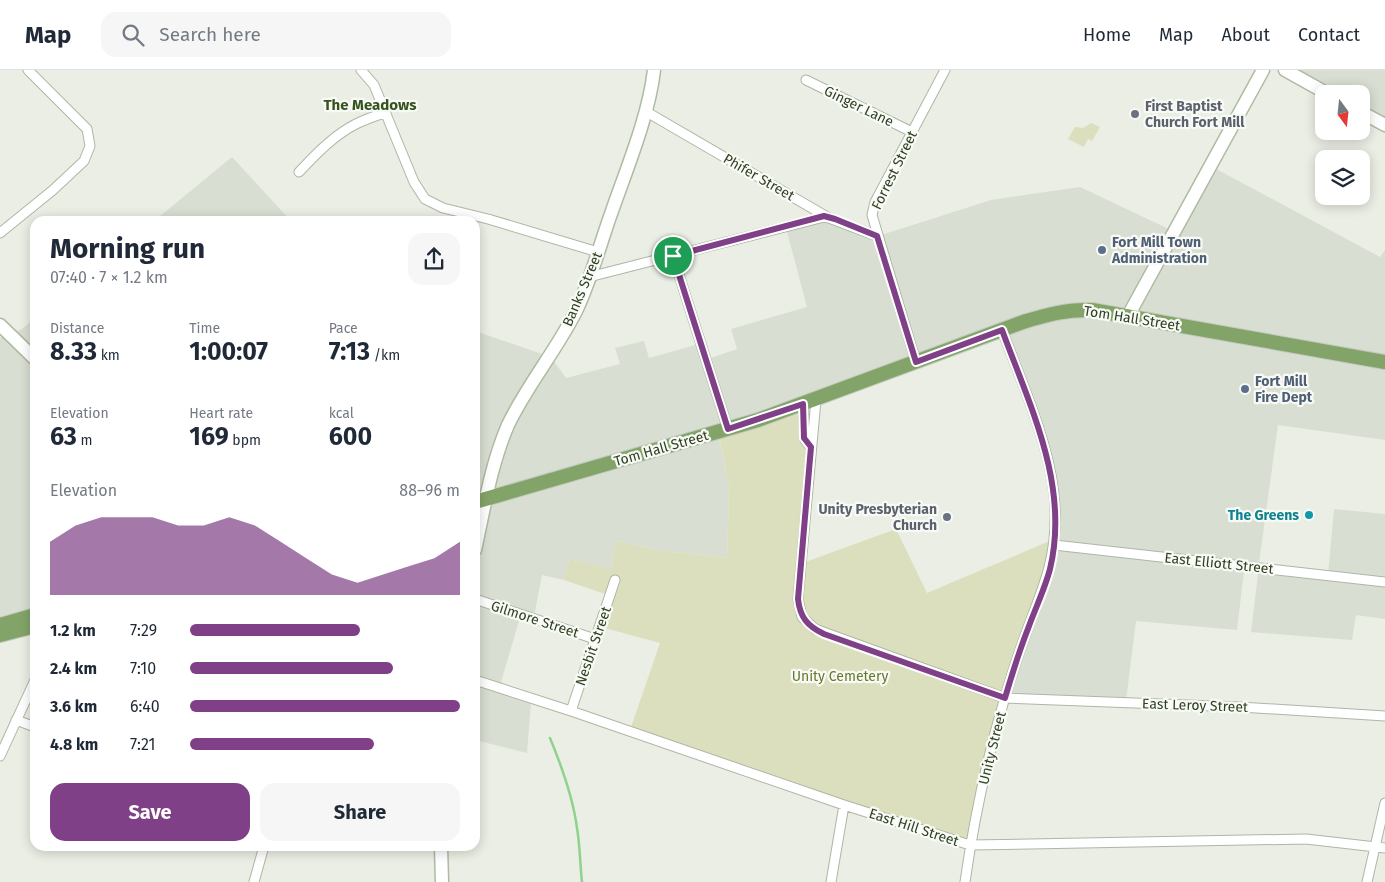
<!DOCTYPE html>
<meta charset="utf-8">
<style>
:root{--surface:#fff;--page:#f6f6f7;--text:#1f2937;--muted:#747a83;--line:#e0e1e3;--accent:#7f4087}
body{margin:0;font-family:"Fira Sans",sans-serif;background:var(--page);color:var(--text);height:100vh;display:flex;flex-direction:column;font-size:19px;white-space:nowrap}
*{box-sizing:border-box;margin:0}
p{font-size:16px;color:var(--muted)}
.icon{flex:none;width:28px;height:28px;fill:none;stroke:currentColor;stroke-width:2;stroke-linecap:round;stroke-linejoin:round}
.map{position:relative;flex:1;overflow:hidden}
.side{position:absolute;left:30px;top:146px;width:450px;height:635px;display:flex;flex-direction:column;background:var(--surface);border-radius:15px;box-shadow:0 2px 12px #0003}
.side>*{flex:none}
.needle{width:32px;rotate:165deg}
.buttons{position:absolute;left:1315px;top:15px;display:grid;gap:10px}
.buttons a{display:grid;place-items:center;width:55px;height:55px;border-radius:10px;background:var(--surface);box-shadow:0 2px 12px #0003;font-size:25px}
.pin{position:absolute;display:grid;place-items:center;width:42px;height:42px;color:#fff;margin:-21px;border:2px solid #fff;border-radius:50%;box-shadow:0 1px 5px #0007}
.round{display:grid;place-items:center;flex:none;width:52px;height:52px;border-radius:15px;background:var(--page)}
.headline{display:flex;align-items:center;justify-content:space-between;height:85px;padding:0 20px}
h1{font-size:28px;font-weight:700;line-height:38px}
.stats{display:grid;grid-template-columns:repeat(3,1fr);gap:8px;height:85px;padding:5px 20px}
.stats div{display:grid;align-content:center}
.stats b{font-size:25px;font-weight:700}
.stats small{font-size:14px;font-weight:400}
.stats p{font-size:14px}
.chart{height:140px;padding:10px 20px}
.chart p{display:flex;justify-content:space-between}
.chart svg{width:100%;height:90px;margin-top:5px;fill:var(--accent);opacity:.7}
.button{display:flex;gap:10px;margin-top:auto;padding:10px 20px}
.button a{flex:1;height:58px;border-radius:15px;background:var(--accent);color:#fff;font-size:20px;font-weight:700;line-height:58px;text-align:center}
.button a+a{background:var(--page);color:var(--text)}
ul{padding:0 20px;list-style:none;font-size:16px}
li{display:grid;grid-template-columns:80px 60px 1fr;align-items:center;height:38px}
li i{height:12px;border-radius:6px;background:var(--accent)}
header{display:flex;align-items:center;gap:30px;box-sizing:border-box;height:70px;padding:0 25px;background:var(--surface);border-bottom:1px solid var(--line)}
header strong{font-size:24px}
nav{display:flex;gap:28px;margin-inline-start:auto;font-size:18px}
.search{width:350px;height:45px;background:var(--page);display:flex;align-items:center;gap:12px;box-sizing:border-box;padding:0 18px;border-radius:15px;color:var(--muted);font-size:19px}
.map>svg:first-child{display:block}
</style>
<header>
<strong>Map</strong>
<div class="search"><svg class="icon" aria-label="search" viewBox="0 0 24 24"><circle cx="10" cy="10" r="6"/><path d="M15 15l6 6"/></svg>Search here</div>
<nav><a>Home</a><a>Map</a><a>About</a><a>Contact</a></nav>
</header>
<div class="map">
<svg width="1385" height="812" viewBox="0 0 1385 812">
<rect width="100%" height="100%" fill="#eaeee4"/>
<path fill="#d9ded2" d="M1283,0H1385V56L1361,43V24H1326Z
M232,87L291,151H154Z
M1209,95L1380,187L1385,180V370L1278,355L1259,493L1245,492L1237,560L1136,551L1126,631L1004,626L1019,577L1049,498L1054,439L1049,399L1002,263L1041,249L1062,244L1095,243L1125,248L1126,245L1092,239L1069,238L1043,244L912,291L783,339L718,360L729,420L727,488L657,480L616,471L611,500L569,489L564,510L542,505L534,547L519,551L501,612L531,633L527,683L475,670V261L551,287L566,308L620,294L615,278L644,271L649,288L699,274L705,290L737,279L731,259L807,237L786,158L823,148L875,167L991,130L1080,117L1173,161Z
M35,248V548L0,558V268L22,259Z
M1334,439L1385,444V549L1356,545L1352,570L1251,562L1259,496L1328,505Z"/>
<path fill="#dcdfbd" d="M1091,53L1100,57L1092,71L1088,69L1084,77L1068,69L1075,57L1083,58Z
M801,337L809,378L800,494L896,459L927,523L1052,470L1051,483L1019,577L969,773L630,660L660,573L601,557L611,526L564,510L569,489L611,499L616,471L657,480L727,488L729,420L719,364Z"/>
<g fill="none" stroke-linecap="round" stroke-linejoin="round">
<path stroke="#8dd38c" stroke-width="2.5" d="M550,668C562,697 573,727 577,758C580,775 580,794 582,812"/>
<defs>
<path id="street" d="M361,0L374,15L414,112L425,129L443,138L488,149L598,182
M806,10L912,62
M645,41L829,148L877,166
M299,102C316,84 334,65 356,54C366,49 376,46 386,42
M0,163L53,120L84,91L90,76L87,59L28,0
M673,186L728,359
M589,207L824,147L829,148
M916,292L872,145L875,132L945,0
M816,330L798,529L802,547L815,559L1005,628L1240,637L1385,646
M803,335L805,370L811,377
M1054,475L1385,512
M475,529L595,569
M475,610L571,641L844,735L970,775L1306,769L1385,778
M571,641L615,510
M16,650L35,657
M0,686L35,610
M254,812L264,776
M831,812L844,735
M965,812C974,749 987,688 1005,627C1012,603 1020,579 1029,555C1045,513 1057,484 1055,438C1053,381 1022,313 1002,260
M1367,812L1385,733"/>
<path id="secondary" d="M1285,0L1328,24
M1361,42L1385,55
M1128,246L1263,0
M0,255L35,289
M475,480C484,439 491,394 508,355C527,315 556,281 576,241C591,210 600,174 612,141C627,98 649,45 654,0
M441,776L442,812"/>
<path id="primary" d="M475,432L758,350L1023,252C1046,245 1067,239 1092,240L1385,292
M0,555L35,545
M0,565L35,556"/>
</defs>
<use href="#street" stroke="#aeb6a6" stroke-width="11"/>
<use href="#secondary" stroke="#aebaa2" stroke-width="15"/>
<use href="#primary" stroke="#c5cac1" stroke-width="16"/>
<use href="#street" stroke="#fff" stroke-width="9"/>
<use href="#secondary" stroke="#fff" stroke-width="12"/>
<use href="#primary" stroke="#82a468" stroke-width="14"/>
</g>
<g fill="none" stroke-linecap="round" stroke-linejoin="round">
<defs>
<path id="route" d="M824,146L835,149L877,166L916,292L1002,260C1030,336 1070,416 1050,499C1045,518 1036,537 1029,556C1020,579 1012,604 1005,628L824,564C807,556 800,547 798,529L811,377L804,368L803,334L728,359L673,186Z"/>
</defs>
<use href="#route" stroke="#fff" stroke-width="10"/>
<use href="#route" stroke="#7f4087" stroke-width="6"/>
</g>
<g fill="#6b7280" stroke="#f8faf5" stroke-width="2">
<circle cx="1135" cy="44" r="5"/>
<circle cx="947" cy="447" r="5"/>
</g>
<g fill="#5c6f8a" stroke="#f8faf5" stroke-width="2">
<circle cx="1102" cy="180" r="5"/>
<circle cx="1245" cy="319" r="5"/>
</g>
<circle fill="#0f9aa8" stroke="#f8faf5" stroke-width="2" cx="1309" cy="445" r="5"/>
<g text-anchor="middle" stroke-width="4.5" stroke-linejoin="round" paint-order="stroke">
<g font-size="14" fill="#304023" stroke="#f8faf5">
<text transform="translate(859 36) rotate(26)" y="5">Ginger Lane</text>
<text transform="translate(894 100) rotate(-64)" y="5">Forrest Street</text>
<text transform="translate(759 107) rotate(30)" y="5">Phifer Street</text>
<text transform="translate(582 219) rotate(-67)" y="5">Banks Street</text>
<text transform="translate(1132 248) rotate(9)" y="5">Tom Hall Street</text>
<text transform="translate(661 378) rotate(-16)" y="5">Tom Hall Street</text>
<text transform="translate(1219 493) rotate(6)" y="5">East Elliott Street</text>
<text transform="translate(535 549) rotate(18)" y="5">Gilmore Street</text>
<text transform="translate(593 576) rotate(-71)" y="5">Nesbit Street</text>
<text transform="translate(1195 635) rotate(2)" y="5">East Leroy Street</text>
<text transform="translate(992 678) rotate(-76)" y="5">Unity Street</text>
<text transform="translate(914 757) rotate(18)" y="5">East Hill Street</text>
</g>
<g font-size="14" font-weight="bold" fill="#5b616d" stroke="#f8faf5" text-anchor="start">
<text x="1145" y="41">First Baptist<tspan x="1145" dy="16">Church Fort Mill</tspan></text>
<text x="937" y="444" text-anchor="end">Unity Presbyterian<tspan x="937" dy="16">Church</tspan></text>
</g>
<g font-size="14" font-weight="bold" fill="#4e5e75" stroke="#f8faf5" text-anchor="start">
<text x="1112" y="177">Fort Mill Town<tspan x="1112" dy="16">Administration</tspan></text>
<text x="1255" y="316">Fort Mill<tspan x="1255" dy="16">Fire Dept</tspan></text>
</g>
<g font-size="14" font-weight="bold" fill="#0d838f" stroke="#f8faf5" text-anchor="end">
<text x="1299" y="450">The Greens</text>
</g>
<g font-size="14" fill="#67782c" stroke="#f8faf5">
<text x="840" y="611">Unity Cemetery</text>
</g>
<g font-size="15" font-weight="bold" fill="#34531e" stroke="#f8faf5">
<text x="370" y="40">The Meadows</text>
</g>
</g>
</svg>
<div class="buttons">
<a><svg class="needle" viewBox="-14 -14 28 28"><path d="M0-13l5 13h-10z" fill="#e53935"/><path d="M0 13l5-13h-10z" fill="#747a83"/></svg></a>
<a><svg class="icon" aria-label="layers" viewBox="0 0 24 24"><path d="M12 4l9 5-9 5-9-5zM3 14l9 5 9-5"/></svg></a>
</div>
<div class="pin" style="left:673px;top:186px;background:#1e9e55"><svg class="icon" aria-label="arrive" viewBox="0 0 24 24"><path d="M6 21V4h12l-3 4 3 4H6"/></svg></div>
<section class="side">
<div class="headline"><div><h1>Morning run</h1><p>07:40 · 7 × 1.2 km</p></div><a class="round"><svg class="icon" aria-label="share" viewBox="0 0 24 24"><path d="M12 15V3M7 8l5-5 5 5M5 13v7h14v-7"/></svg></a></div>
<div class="stats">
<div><p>Distance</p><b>8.33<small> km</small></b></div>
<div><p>Time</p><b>1:00:07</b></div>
<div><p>Pace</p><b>7:13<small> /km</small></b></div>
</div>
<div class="stats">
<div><p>Elevation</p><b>63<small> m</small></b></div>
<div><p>Heart rate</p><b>169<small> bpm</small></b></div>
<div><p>kcal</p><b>600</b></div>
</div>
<div class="chart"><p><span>Elevation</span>88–96 m</p>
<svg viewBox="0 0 160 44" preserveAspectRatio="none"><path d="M0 44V18L10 10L20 6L30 6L40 6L50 10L60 10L70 6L80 10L90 18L100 26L110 34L120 38L130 34L140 30L150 26L160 18V44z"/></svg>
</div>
<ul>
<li><b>1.2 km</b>7:29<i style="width:63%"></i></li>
<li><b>2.4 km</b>7:10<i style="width:75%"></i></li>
<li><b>3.6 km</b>6:40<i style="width:100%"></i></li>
<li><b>4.8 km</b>7:21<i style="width:68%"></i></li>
</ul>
<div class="button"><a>Save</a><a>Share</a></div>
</section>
</div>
